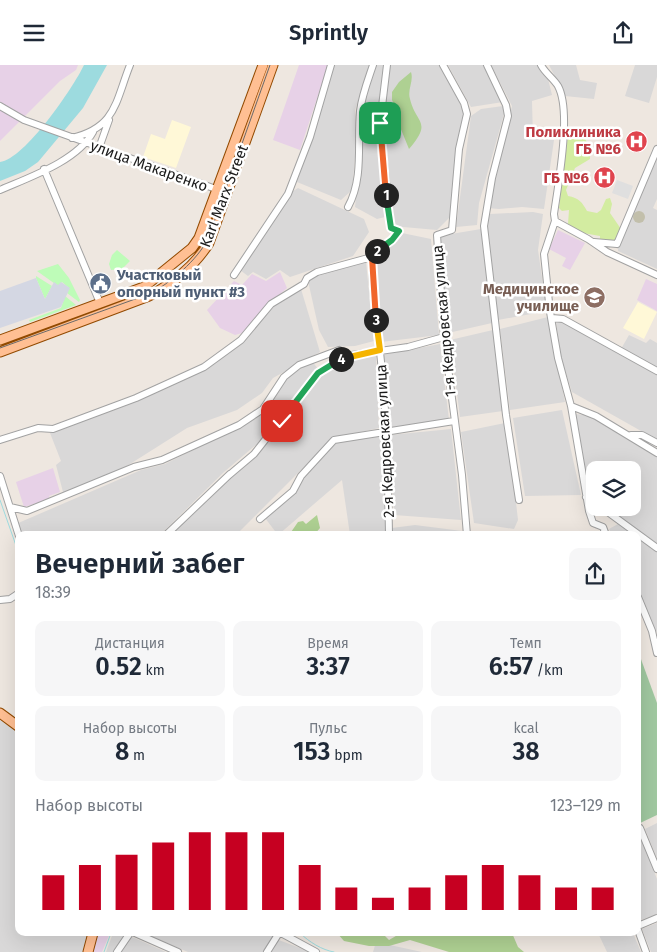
<!DOCTYPE html>
<html lang="ru">
<meta charset="utf-8">
<style>
:root{--surface:#fff;--page:#f6f6f7;--text:#1f2937;--muted:#747a83;--accent:#c60021}
body{margin:0;font-family:"Fira Sans",sans-serif;background:var(--page);color:var(--text);height:100vh;display:flex;flex-direction:column;font-size:19px;white-space:nowrap}
*{box-sizing:border-box;margin:0}
p{font-size:16px;color:var(--muted)}
.icon{flex:none;width:28px;height:28px;fill:none;stroke:currentColor;stroke-width:2;stroke-linecap:round;stroke-linejoin:round}
.map{position:relative;flex:1;overflow:hidden}
.panel{position:absolute;left:15px;top:466px;width:626px;height:405px;display:flex;flex-direction:column;background:var(--surface);border-radius:10px;box-shadow:0 5px 20px #0002}
.panel>*{flex:none}
.controls{position:absolute;left:586px;top:396px;display:grid;gap:10px}
.controls a{display:grid;place-items:center;width:55px;height:55px;border-radius:10px;background:var(--surface);box-shadow:0 5px 20px #0002;font-size:25px}
.pin{position:absolute;display:grid;place-items:center;width:42px;height:42px;color:#fff;margin:-21px;border-radius:10px;box-shadow:0 2px 8px #0006}
.km{position:absolute;width:25px;height:25px;margin:-12px;border-radius:50%;background:#222;color:#fff;font-size:14px;line-height:25px;text-align:center}
.round{display:grid;place-items:center;flex:none;width:52px;height:52px;border-radius:10px;background:var(--page)}
.overview{display:flex;align-items:center;justify-content:space-between;height:85px;padding:0 20px}
h1{font-size:28px;font-weight:600;line-height:38px}
.stats{display:grid;grid-template-columns:repeat(3,1fr);gap:8px;height:85px;padding:5px 20px}
.stats div{display:grid;align-content:center;border-radius:10px;background:var(--page);text-align:center}
.stats b{font-size:25px;font-weight:600}
.stats small{font-size:14px;font-weight:400}
.stats p{font-size:14px}
.chart{height:140px;padding:10px 20px}
.chart p{display:flex;justify-content:space-between}
.chart svg{width:100%;height:90px;margin-top:5px;stroke:var(--accent);stroke-width:6}
header{display:flex;justify-content:space-between;align-items:center;height:65px;padding:0 20px;background:var(--surface);font-size:22px;font-weight:600}
.map>svg:first-child{display:block}
</style>
<header><svg class="icon" aria-label="menu" viewBox="0 0 24 24"><path d="M4 6h16M4 12h16M4 18h16"/></svg>Sprintly<svg class="icon" aria-label="share" viewBox="0 0 24 24"><path d="M12 15V3M7 8l5-5 5 5M5 13v7h14v-7"/></svg></header>
<div class="map">
<svg width="657" height="887" viewBox="0 0 657 887">
<rect width="100%" height="100%" fill="#eee7e0"/>
<path fill="#d9d8d8" d="M333,0H370L355,45L356,83L352,125L341,135L297,117Z
M375,0H385L377,60L385,152L377,154L355,142L360,96L361,45Z
M388,0H439L455,27L465,51L451,151L437,165L392,161L381,56Z
M448,0H483L503,37L471,42Z
M491,0H540L547,10L552,30L532,36L533,74L554,75L544,144L522,142L499,144L487,143L512,41Z
M549,0H576L580,15L597,18L594,34L565,31Z
M635,0H657V12L649,38L625,31Z
M503,41L504,49L479,138L477,160L456,162L471,51L481,44Z
M657,93V134L653,143L657,145V204L618,186V180Z
M298,123L364,154L369,167L353,191L290,212L280,205L266,214L253,207L248,211L240,205L290,128Z
M533,147L543,149L538,185L547,246L498,255L487,158L490,149Z
M481,164L492,258L448,268L439,171Z
M402,168L431,174L439,270L381,277L376,189L389,182Z
M366,197L374,276L355,281L328,282L319,265L308,216L311,212Z
M301,224L320,287L273,313L262,328L237,345L187,363L119,406L74,425L63,427L56,400L61,396L50,368L125,341L237,282L272,241Z
M548,252L565,337L510,345L500,264Z
M561,255L657,309V375L572,327L561,293L556,257Z
M493,265L503,346L460,352L450,275Z
M629,270L646,278L650,274L657,278V304L621,284Z
M440,279L449,355L386,363L382,290Z
M376,291L379,363L333,373L236,470H170L206,434L272,374L317,313L344,296Z
M312,296L318,304L264,373L224,407L160,470H20L16,459L141,405L165,399L255,354L272,337L288,312Z
M562,345L581,430L525,431L513,353Z
M576,349L591,351L657,391V480L605,443L632,442V405H595V436L591,433L584,411Z
M505,358L510,385L518,455L514,464L474,458L461,367Z
M451,364L461,455L394,450L390,370Z
M382,370L387,470H350L342,415L278,470L265,453L335,377Z
M618,459L633,470H612L609,464Z
M415,460L462,466L463,470H392V463Z
M638,473L657,487V568L638,527Z
M0,655L19,668V868H90L85,887H0Z
M657,758V793L645,764Z
M638,766L657,814V849L638,856Z
M657,858V887H651L642,864Z
M113,868H127L115,887H106Z
M143,868H275L265,887H188Z
M598,868H633L641,887H607Z
M130,871L166,887H119Z
M276,874L300,883L308,887H271Z
M376,877L422,887H373Z"/>
<path fill="#e7d1e7" d="M0,0H78L76,5L60,16L0,76Z
M299,0H328L300,85L273,75Z
M558,165L585,178L570,205L562,201L566,193L549,184Z
M280,207L287,223L264,243L242,268L235,270L220,263L207,245L234,216L242,220L252,209L266,216Z
M646,214L657,219V246L637,235Z
M53,403L60,427L49,431L50,434L24,442L16,417Z
M98,868H110L102,887H91Z"/>
<path fill="#fff8d7" d="M172,55L191,62L176,103L143,92L151,69L165,74Z
M638,237L657,247L644,274L623,263Z"/>
<path fill="#c2bfab" d="M633 152a6 6 0 1 1 12 0a6 6 0 1 1-12 0Z"/>
<path fill="#d3eca1" d="M569,62C583,65 591,80 590,94L575,103L566,125L568,131C579,133 582,137 587,146L597,148L601,145L606,134L610,133L612,139L610,148L621,164L614,176L600,175V171L583,168L568,159L569,145L562,146L559,143Z"/>
<path fill="#aed092" d="M411,7C414,16 407,25 410,34C416,59 433,56 409,84L398,57L399,50L392,35V27L399,17Z
M317,450L320,463L314,470H289L298,457L303,456L306,459Z
M337,868H385V871L389,875L401,868L406,870L408,868H512L518,882L524,887H449L410,875L389,881H369L344,876Z"/>
<path fill="#a0c8a0" d="M638,586L657,638V750L638,759Z"/>
<path fill="#befcb8" d="M117,185L130,196L122,204L111,205L109,199L112,190Z
M58,199L69,213L80,235L79,237L67,228L69,223L62,217L58,221L37,206Z
M36,211L52,221L45,234L36,213Z
M65,231L76,240L30,257L29,255L61,243Z"/>
<path fill="#dfdfdf" d="M617,115L633,121L628,134L612,128Z"/>
<path fill="#d4d7e3" d="M36,213L45,234L54,217L58,220L61,217L70,223L61,242L0,263V226Z"/>
<path fill="#9ddbdf" d="M84,0H107L83,43L38,97L25,106L0,116V97C25,94 73,23 84,0Z"/>
<g fill="none" stroke-linecap="round" stroke-linejoin="round">
<path stroke="#9ddbdf" stroke-width="1" d="M0,435L19,489
M300,868C309,877 322,885 334,887
M104,887L111,868"/>
<defs>
<path id="minor" d="M387,0L380,58L390,156L391,163L399,166L393,175L372,192C371,223 377,255 380,287C387,347 388,409 389,470
M443,0L464,38L467,49L459,84L452,165L437,170L444,272L462,410L467,470
M487,0L506,40L508,51L492,113L484,161L506,350L519,435
M541,0C545,8 553,13 558,21C572,47 558,120 554,149L555,156L544,189L550,247L558,293L571,341L589,446L593,458L603,462L606,470
M0,41L24,55L227,128
M72,73C116,62 115,38 130,0
M99,83L109,55
M44,104L100,238
M0,125C30,112 77,96 93,67
M348,142C364,113 357,78 360,46C362,30 368,15 373,0
M555,156L588,174L607,187L657,210
M594,177L617,179
M617,179L657,84
M234,210L288,129L310,72L331,0
M552,253L563,254L657,306
M571,341L596,351L657,388
M631,370H642L657,378
M0,375L38,363L53,364L136,333L204,302L241,275L271,239L304,219L307,213L317,207L372,192
M0,411L19,471
M228,411L254,389L318,308L345,291L408,282L444,272
M586,432L595,438
M10,442L27,446L134,402L162,395L239,360L263,344L284,312L299,300L339,285
M601,442L657,483
M260,454L293,426L301,411L334,375L454,356
M166,470L230,409
M638,532L652,566L657,588
M0,535L10,534L19,528
M640,763L657,804
M638,861L657,853
M638,865L646,887
M135,868L178,887
M281,868L316,887
M117,887L130,868
M267,887L279,868"/>
<path id="major" d="M0,275L144,222L192,183L199,173L263,0
M0,287L149,231C172,220 196,199 209,178L273,0
M0,648L19,662
M88,887L93,868"/>
</defs>
<use href="#minor" stroke="#a2a2a2" stroke-width="8"/>
<use href="#major" stroke="#924a00" stroke-width="11"/>
<use href="#minor" stroke="#fff" stroke-width="6"/>
<use href="#major" stroke="#ffbf93" stroke-width="9"/>
<path stroke="#696969" stroke-width="1" d="M0,283L149,229C171,218 197,195 208,174L270,0"/>
</g>
<g fill="none" stroke-linecap="round" stroke-linejoin="round">
<defs>
<path id="split-1" d="M380,58L386,130"/>
<path id="split-2" d="M377,186L392,175L399,166L391,163L386,130"/>
<path id="split-3" d="M376,255L372,192L377,186"/>
<path id="split-4" d="M341,294L380,285L376,255"/>
<path id="split-5" d="M291,343L318,308L341,294"/>
<path id="split-6" d="M282,356L291,343"/>
</defs>
<use href="#split-1" stroke="#fff" stroke-width="10"/>
<use href="#split-2" stroke="#fff" stroke-width="10"/>
<use href="#split-3" stroke="#fff" stroke-width="10"/>
<use href="#split-4" stroke="#fff" stroke-width="10"/>
<use href="#split-5" stroke="#fff" stroke-width="10"/>
<use href="#split-6" stroke="#fff" stroke-width="10"/>
<use href="#split-1" stroke="#f0652b" stroke-width="6"/>
<use href="#split-2" stroke="#22a559" stroke-width="6"/>
<use href="#split-3" stroke="#f0652b" stroke-width="6"/>
<use href="#split-4" stroke="#f5b400" stroke-width="6"/>
<use href="#split-5" stroke="#22a559" stroke-width="6"/>
<use href="#split-6" stroke="#f5b400" stroke-width="6"/>
</g>
<defs>
<symbol id="hospital-disc" viewBox="-11 -11 22 22"><circle r="9.5" fill="#e0444e" stroke="#fff"/><path d="M-5-5h3v3.5h4V-5h3V5h-3V1.5h-4V5h-3Z" fill="#fff"/></symbol>
<symbol id="civic-disc" viewBox="-11 -11 22 22"><circle r="9.5" fill="#5c6f8a" stroke="#fff"/><path d="M-.6-6.5H3V-4.5H.6V-3L4-1V1h2V6H-6V1h2V-1L-.6-3ZM-1.2 2.5V6h2.4V2.5Z" fill="#fff"/></symbol>
<symbol id="university-disc" viewBox="-11 -11 22 22"><circle r="9.5" fill="#8d6e63" stroke="#fff"/><path d="M0-5L7-2L0 1L-7-2ZM-4 1L0 2.5L4 1V4Q0 6-4 4Z" fill="#fff"/></symbol>
</defs>
<g fill-rule="evenodd">
<use href="#hospital-disc" x="624" y="64" width="25" height="25"/>
<use href="#hospital-disc" x="592" y="100" width="25" height="25"/>
<use href="#civic-disc" x="88" y="206" width="25" height="25"/>
<use href="#university-disc" x="582" y="220" width="25" height="25"/>
</g>
<g text-anchor="middle" stroke-width="5" stroke-linejoin="round" paint-order="stroke">
<g font-size="15" font-weight="bold" fill="#be3a42" stroke="#fff" text-anchor="end">
<text x="621" y="72">Поликлиника<tspan x="621" dy="17">ГБ №6</tspan></text>
<text x="589" y="118">ГБ №6</text>
</g>
<g font-size="15" fill="#1b1b1b" stroke="#fff">
<text transform="translate(149 101) rotate(20)" y="5">улица Макаренко</text>
<text transform="translate(224 131) rotate(-69)" y="5">Karl Marx Street</text>
<text transform="translate(444 256) rotate(-95)" y="5">1-я Кедровская улица</text>
<text transform="translate(385 376) rotate(-93)" y="5">2-я Кедровская улица</text>
</g>
<g font-size="15" font-weight="bold" fill="#4e5e75" stroke="#fff" text-anchor="start">
<text x="117" y="215">Участковый<tspan x="117" dy="17">опорный пункт #3</tspan></text>
</g>
<g font-size="15" font-weight="bold" fill="#785e54" stroke="#fff" text-anchor="end">
<text x="579" y="229">Медицинское<tspan x="579" dy="17">училище</tspan></text>
</g>
</g>
</svg>
<div class="controls">
<a><svg class="icon" aria-label="layers" viewBox="0 0 24 24"><path d="M12 4l9 5-9 5-9-5zM3 14l9 5 9-5"/></svg></a>
</div>
<div class="pin" style="left:380px;top:58px;background:#1e9e55"><svg class="icon" aria-label="arrive" viewBox="0 0 24 24"><path d="M6 21V4h12l-3 4 3 4H6"/></svg></div>
<div class="pin" style="left:282px;top:356px;background:#d93025"><svg class="icon" aria-label="check" viewBox="0 0 24 24"><path d="M5 12l5 5 9-10"/></svg></div>
<b class="km" style="left:386px;top:130px">1</b>
<b class="km" style="left:377px;top:186px">2</b>
<b class="km" style="left:376px;top:255px">3</b>
<b class="km" style="left:341px;top:294px">4</b>
<section class="panel">
<div class="overview"><div><h1>Вечерний забег</h1><p>18:39</p></div><a class="round"><svg class="icon" aria-label="share" viewBox="0 0 24 24"><path d="M12 15V3M7 8l5-5 5 5M5 13v7h14v-7"/></svg></a></div>
<div class="stats">
<div><p>Дистанция</p><b>0.52<small> km</small></b></div>
<div><p>Время</p><b>3:37</b></div>
<div><p>Темп</p><b>6:57<small> /km</small></b></div>
</div>
<div class="stats">
<div><p>Набор высоты</p><b>8<small> m</small></b></div>
<div><p>Пульс</p><b>153<small> bpm</small></b></div>
<div><p>kcal</p><b>38</b></div>
</div>
<div class="chart"><p><span>Набор высоты</span>123–129 m</p>
<svg viewBox="0 0 160 44" preserveAspectRatio="none"><path d="M5 44V27M15 44V22M25 44V17M35 44V11M45 44V6M55 44V6M65 44V6M75 44V22M85 44V33M95 44V38M105 44V33M115 44V27M125 44V22M135 44V27M145 44V33M155 44V33"/></svg>
</div>
</section>
</div>
